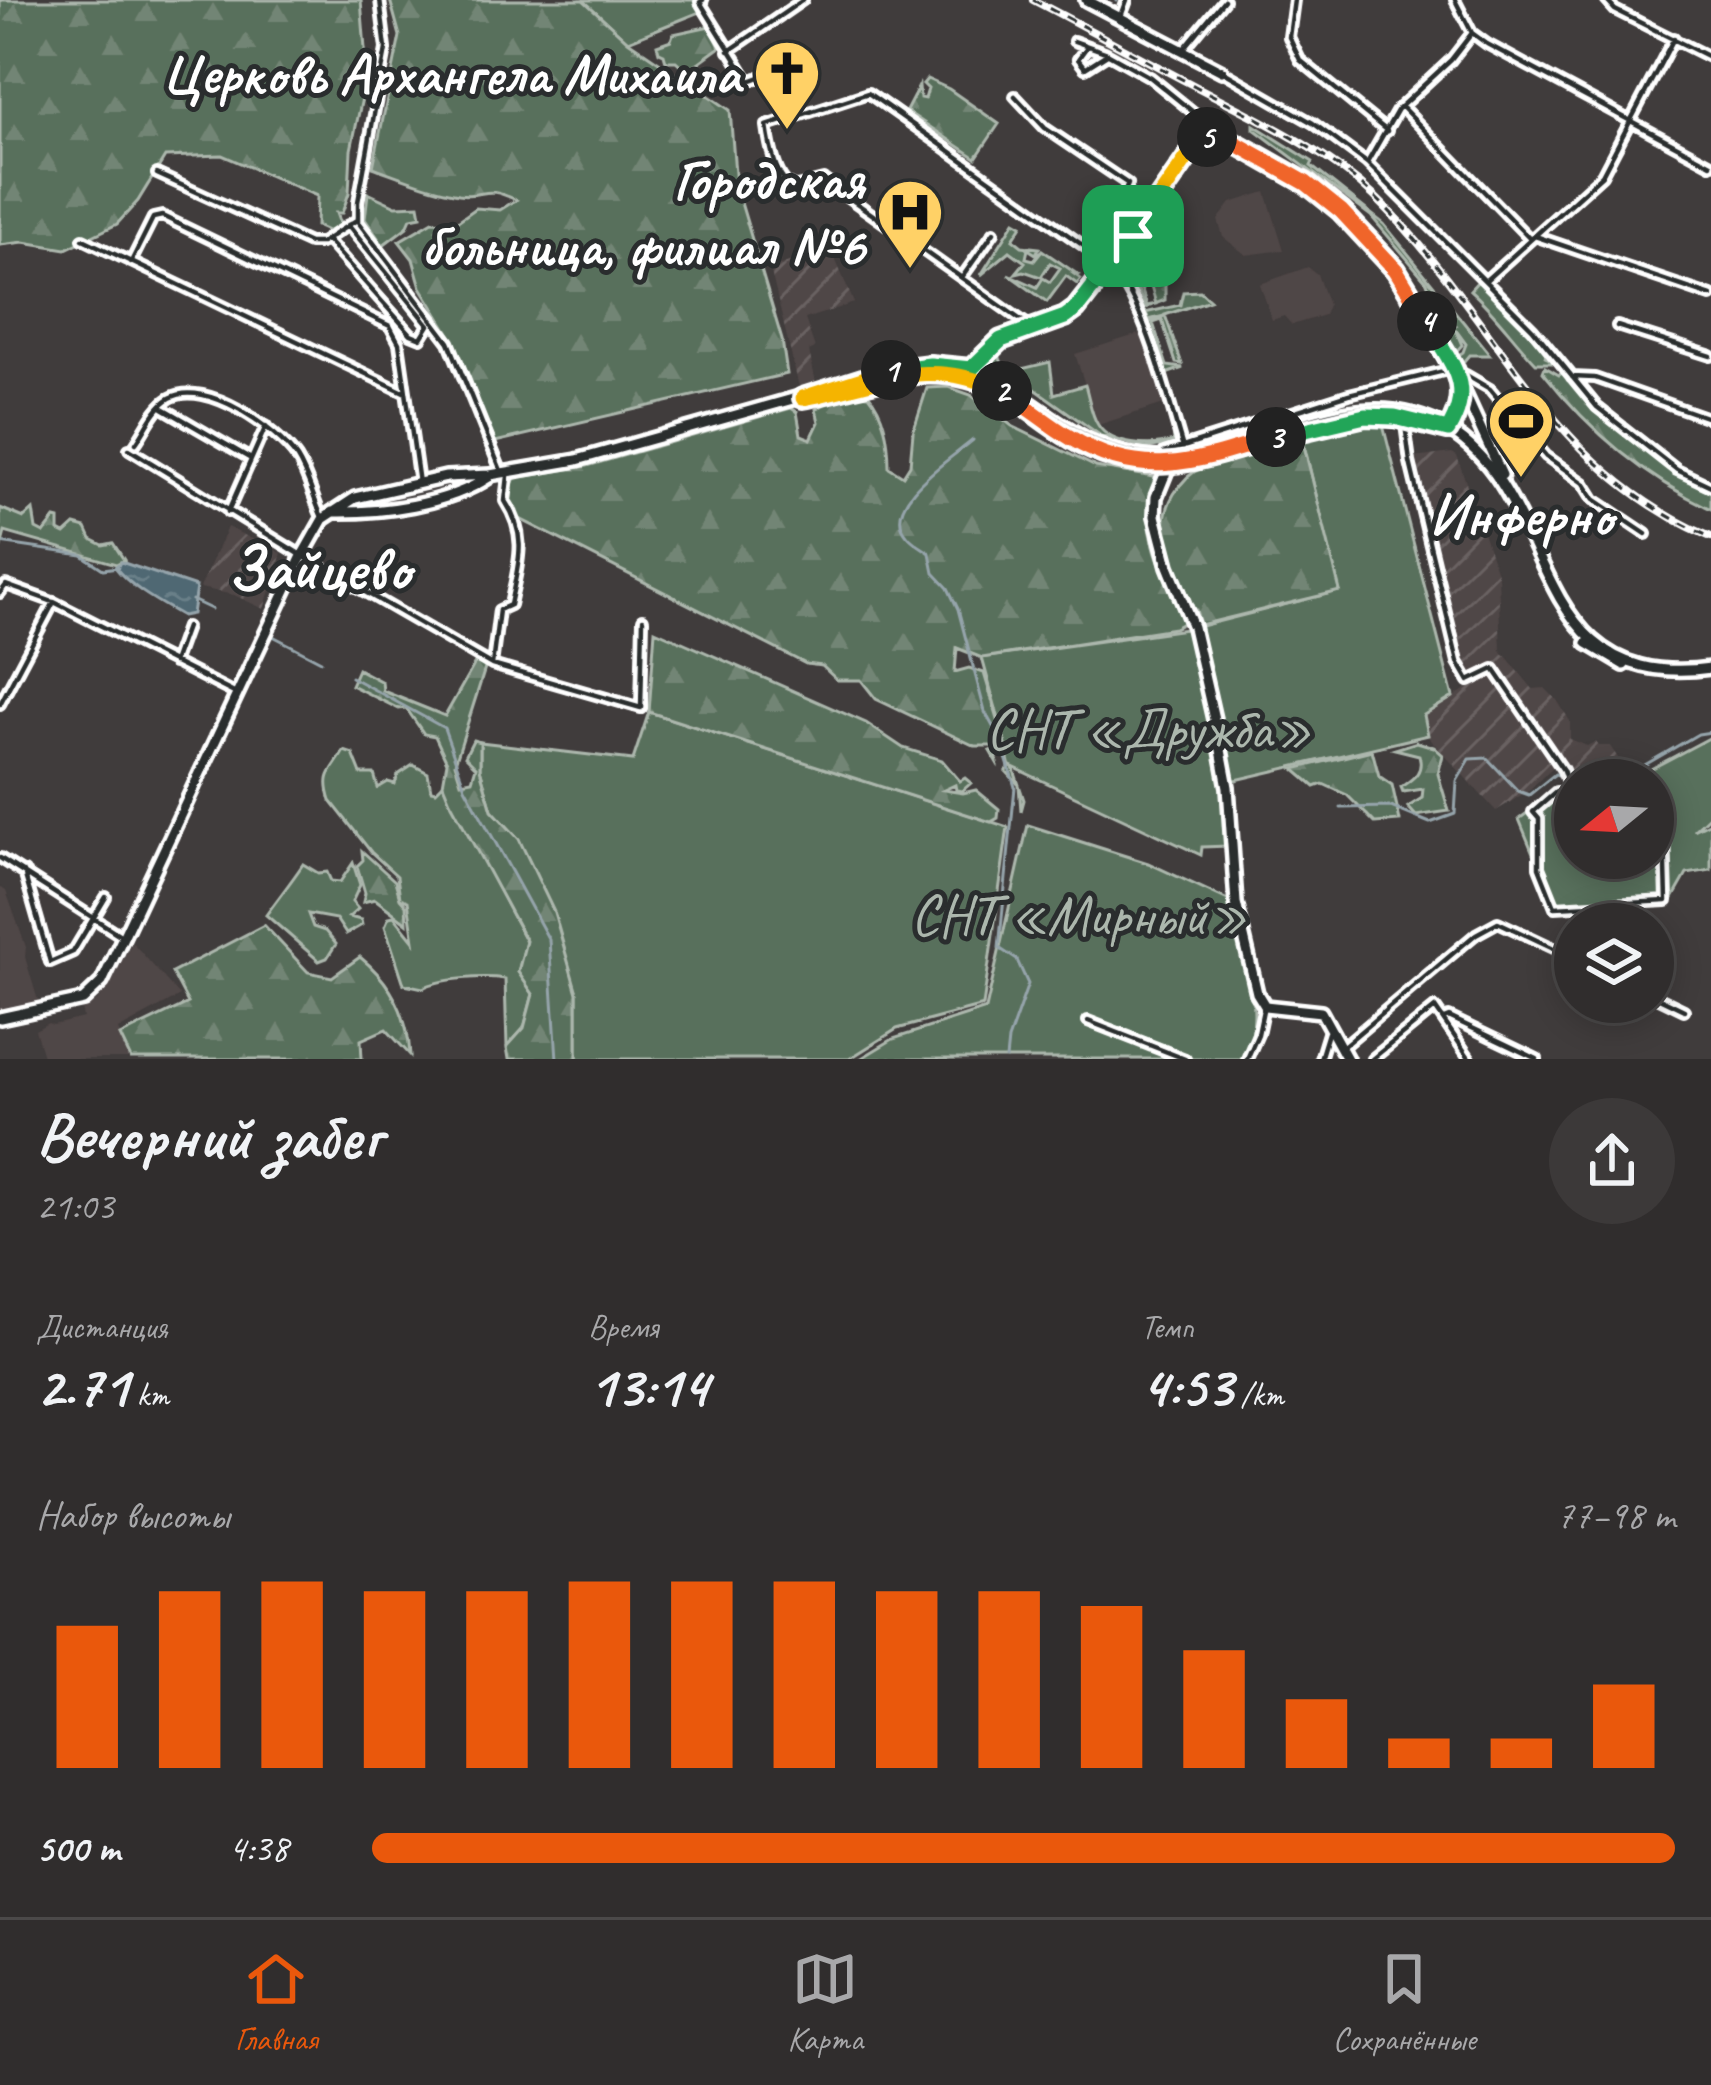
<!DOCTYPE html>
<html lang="ru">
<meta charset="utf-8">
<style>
:root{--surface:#302d2d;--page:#3c3939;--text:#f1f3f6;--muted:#a8a8aa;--line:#4b4949;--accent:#ea580c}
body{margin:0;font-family:Caveat,sans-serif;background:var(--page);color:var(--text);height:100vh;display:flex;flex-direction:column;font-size:45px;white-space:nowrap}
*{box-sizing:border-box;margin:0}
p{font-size:39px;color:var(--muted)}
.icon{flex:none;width:66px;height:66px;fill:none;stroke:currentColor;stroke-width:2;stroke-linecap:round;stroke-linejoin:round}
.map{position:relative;height:1059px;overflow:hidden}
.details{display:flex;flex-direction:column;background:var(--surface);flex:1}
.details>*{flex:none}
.needle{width:78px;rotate:252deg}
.fabs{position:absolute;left:1554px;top:759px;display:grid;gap:24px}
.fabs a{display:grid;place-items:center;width:120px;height:120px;border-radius:50%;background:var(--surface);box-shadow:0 6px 30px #0003,0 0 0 3px var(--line);font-size:60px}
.pin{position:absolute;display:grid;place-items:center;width:102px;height:102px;color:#fff;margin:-51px;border-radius:24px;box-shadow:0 6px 18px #0006}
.km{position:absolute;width:60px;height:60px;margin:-30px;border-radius:50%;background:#222;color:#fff;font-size:33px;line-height:60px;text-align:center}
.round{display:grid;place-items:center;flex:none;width:126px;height:126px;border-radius:63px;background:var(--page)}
.overview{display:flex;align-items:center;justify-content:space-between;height:204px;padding:0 36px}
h1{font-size:66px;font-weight:700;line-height:90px}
.figures{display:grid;grid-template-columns:repeat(3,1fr);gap:18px;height:204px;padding:12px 36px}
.figures div{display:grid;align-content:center}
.figures b{font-size:60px;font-weight:700}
.figures small{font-size:33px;font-weight:400}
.figures p{font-size:33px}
.chart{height:336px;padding:24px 36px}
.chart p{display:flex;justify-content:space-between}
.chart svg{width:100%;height:216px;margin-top:12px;stroke:var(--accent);stroke-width:6}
ul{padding:0 36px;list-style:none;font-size:39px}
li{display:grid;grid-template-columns:192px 144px 1fr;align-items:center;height:90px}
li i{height:30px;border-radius:15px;background:var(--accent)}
.dock{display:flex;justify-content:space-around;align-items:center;height:168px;border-top:3px solid var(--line);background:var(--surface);font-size:33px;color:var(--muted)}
.dock a{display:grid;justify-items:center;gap:6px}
.dock .on{color:var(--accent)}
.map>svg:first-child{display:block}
</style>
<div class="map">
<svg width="1711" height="1059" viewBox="0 0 1711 1059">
<defs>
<pattern id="industrial-furrows" width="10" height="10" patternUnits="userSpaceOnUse" patternTransform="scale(3)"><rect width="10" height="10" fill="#4f4646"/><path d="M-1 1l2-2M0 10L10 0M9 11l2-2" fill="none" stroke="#696262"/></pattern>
<pattern id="forest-firs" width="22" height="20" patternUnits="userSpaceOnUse" patternTransform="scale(3)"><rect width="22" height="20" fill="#596f5b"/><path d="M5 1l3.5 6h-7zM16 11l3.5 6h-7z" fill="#728574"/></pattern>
<pattern id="water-ripples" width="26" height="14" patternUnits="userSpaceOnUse" patternTransform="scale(3)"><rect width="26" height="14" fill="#4f6873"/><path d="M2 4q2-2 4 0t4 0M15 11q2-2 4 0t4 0" fill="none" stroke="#697f88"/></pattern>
</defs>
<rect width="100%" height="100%" fill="#403c3c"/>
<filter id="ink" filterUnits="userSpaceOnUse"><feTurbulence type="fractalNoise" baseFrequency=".00833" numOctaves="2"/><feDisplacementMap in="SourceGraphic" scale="24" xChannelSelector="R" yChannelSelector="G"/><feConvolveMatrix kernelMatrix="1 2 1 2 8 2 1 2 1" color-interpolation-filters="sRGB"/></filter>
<g filter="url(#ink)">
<path fill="#4f4646" d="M1266,192L1284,250L1246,255L1223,237L1218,220L1231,203Z
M1308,267L1317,274L1328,305L1324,315L1292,325L1284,316L1272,320L1260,284Z
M1142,333L1164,404L1098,425L1075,354Z
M0,887L6,891L26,947L25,957L39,1004L0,1013Z
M132,942L180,996L118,1030L130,1059H44L35,1030L48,1023L53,1025L83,1018L81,1008L97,1001L107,988Z"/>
<path fill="url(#industrial-furrows)" d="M831,249L854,303L805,319L815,348L809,351L817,387L800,391L770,268Z
M1452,453L1457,456L1498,576L1501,650L1533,689L1545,688L1557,700L1570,721V739L1587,746L1595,742L1598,746H1610L1618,758L1614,765L1623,775L1619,777L1611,780L1588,770L1585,778L1580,776L1582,768L1558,777L1554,766L1528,791L1496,811L1429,738L1424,715L1492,673L1480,670L1463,684L1455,669L1406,459Z
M227,527L282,553L264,609L234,595L200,588Z"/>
<path fill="#596f5b" stroke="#acb7ad" stroke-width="3" d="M583,0H703L700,3L705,10L628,41Z
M1254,125L1313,162L1311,166L1384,224L1490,355H1469L1459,367L1452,359L1463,352L1466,344L1455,329L1462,345L1452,356L1430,316L1435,314L1444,329L1455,325L1440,317L1427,282L1371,216L1254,129Z
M1015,221L1022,225L1013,239L1022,246L1039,248L1036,254L1028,249L1026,258L1034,260L1042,250L1077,274H1074L1081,279L1077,284L1066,276L1047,302L1008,274L1037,287L1043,278L1050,282L1060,268L1050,263L1041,277L1024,271L1016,273L1025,262L1010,251L981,275Z
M997,349L1005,373L1050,362L1054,394L1085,385C1089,397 1091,415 1098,425C1111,446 1151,448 1174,441L1173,432L1176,443L1146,448L1101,436L1017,376L1009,377L989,366V358Z
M1383,425L1453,697L1424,715L1428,735L1223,783L1228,846L1202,847L1201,855L1013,767L1024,800L1021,811L1019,785L1006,771L1010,767L1007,755L997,750V763L990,751L1006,745L982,658L1193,628L1339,591L1302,436L1339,426Z
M649,712L1008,827L983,1006L897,1029L849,1059H577V993L519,839L492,810L480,769V742L633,760Z
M1711,737V814L1694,830L1711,822V870L1687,874L1671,902L1555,907L1519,819L1556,792H1575V858H1653V780H1630Z
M344,751L353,754L361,774H374L378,788L388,782L395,784L398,775L413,765L428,773L431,790L436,791L443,784L526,942L518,972L533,994L524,1028L507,1047L505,979C485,976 440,978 423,988L404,984L385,926L389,917L394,916L414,941L408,901L400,898L397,876L371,852L331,801C322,773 333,771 344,751Z
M1028,825L1148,863L1230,901C1241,953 1268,1007 1245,1059H860L893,1039L986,1009Z
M353,863L360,885L352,902L358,909L349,917L361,920L362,925L346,934L336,919L308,914L313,927L325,931L336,944L327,958L319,961L266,915C278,898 291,882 303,864L318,873L327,872L331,881L340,882Z"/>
<path fill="url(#forest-firs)" stroke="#acb7ad" stroke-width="3" d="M0,0H361L367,74L351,150L349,193L342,213H336L341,227L332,233L316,226L317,196L222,155L165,157L138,201L117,224L66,249L24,242L0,245Z
M390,0H583L628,41L730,110L736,186L782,340L787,374L495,442L453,339L421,287L413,259L399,241L433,221L455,223L476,208L500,210L516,200C483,184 487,198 459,194C430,189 401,177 373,167L400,36Z
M710,26L720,47L687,71L676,61H666L664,54L659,52L657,45L671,40L673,34Z
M927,79L949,89L999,124L976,158L906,111L919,86L920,98L925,99L928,89L923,84Z
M368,193L396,206L419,205L421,216L411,218L407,227L383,245L365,219Z
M1156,256L1164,277L1158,280L1165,281V300L1145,308L1134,280L1145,313L1180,305L1183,292L1200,291L1210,300L1165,315L1182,364L1176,363L1162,320L1153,323L1167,366L1183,368L1166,374L1151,330L1164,375L1161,376L1145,324L1164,316L1149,320L1146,313L1143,318L1126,269L1134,267L1147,306L1156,304L1144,262Z
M1479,280L1547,351L1545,357L1558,363H1536C1513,339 1495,312 1470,290Z
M1545,367L1559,375L1564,372C1603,422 1654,463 1711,489V509C1645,478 1588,429 1543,372Z
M948,387L971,395L1012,426L1096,467L1154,477L1157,481C1133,520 1168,585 1187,621L1174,628L982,658L957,648L955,672L969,668L984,673L1006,746H975L876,699L861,680H837L822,666L806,664L520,519L506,498L515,478L587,466L791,408L797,412L801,435L811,439L819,422L816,409C835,398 847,391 869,395C885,414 889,443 889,467L903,476L910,465L913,432L927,388Z
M1304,446L1340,591L1200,625L1196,610H1189C1173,573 1151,532 1174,494C1181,483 1189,473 1201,468C1230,457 1272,454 1304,446Z
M0,508L24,518L33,510L36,529L44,533L55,519L59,520V531L65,534L75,525L86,528L91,539L103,545L113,543L124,560L116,564L5,532L0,551Z
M655,630L866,723L903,748L942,760L960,781L965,778L971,783L962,791L956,790L955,785L944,790L963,793L976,790L999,809L998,818L991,822L649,712Z
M478,658L487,662L455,763L461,782L472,780L476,767L465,756L473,740L480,742V769L492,810L519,839L554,912L577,993V1059H509L507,1047L524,1028L533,994L518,972L526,941L450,801L443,784L447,762L435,736L424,734L406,708L399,709L351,685L358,669L382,682L383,691L445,716Z
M1417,742L1434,747L1443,755L1438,774L1449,811L1416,816L1408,807L1422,798L1423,789L1403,792L1401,787C1414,778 1424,772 1419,755L1395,749Z
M1372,750L1379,776L1392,785L1400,821L1375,823L1347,795L1323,784L1315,787L1294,769Z
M362,851L395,881L400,898L406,905L407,923L375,899L363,902L365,893L357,866L363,860Z
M264,925L308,972L332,977L360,957C391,982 408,1016 410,1055L386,1029L361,1040L362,1059H131L120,1036L188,1003L172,973Z"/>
<path fill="url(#water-ripples)" stroke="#95a4ab" stroke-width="3" d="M121,562L196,587L192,614L182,616C158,602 131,588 115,567Z"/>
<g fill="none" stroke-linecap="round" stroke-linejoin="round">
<path stroke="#95a4ab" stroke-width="3" d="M1117,1V0
M973,440C952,458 879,503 907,535C912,542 923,548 930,553L934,573L948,588L958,609L985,712L1001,741L1015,787L999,948L1017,960L1028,984L1008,1040L1006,1059
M0,543L82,555L103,569L118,567
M192,600L211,609
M271,635L321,661
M351,677L444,728L465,787L549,940L557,1059
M1619,780L1698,734L1711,732
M1341,808L1391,807L1430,823L1455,814L1457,781L1470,759L1487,758L1518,791L1529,795L1555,774L1578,780"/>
<defs>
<path id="street" d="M380,0L386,49L358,202V222L449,342L502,473
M703,0L700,2L749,81L765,75L777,96L797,107L800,114
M1294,0L1289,37L1300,60L1387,131
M1455,0L1472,33L1487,44L1711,164
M1606,0L1615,10L1711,58
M1120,19L1127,0
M1074,41L1105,52L1150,77L1203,120
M1086,48L1078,59L1085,68L1107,54
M729,51L803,0
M1182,51L1224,0
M1222,71L1313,123L1367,163L1533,329L1597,407L1677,470L1711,486
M1015,96L1045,128L1128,184L1116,212L1134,225
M1401,106L1529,238
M1367,163L1398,109L1451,60L1472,33
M157,174L309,243H321L358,219
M1535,236L1711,296
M83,239L406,393
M327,240L411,334L421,338L429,325L348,225
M131,262L153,218L162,216L390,326L399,343L419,483
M963,276L994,232
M1486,280L1602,175L1674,38
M1617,326L1711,356
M1032,328L824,180C816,181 803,187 795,187C776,185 769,141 767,126L868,93L1105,261C1143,292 1168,399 1183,448
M1457,376L1466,375L1490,389L1546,456L1584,483L1594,499L1646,534
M1572,377L1595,378L1711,419
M163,408L251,459
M1405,424L1410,462L1458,662L1469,681L1494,669L1563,770L1570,791
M136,443C146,429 155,407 170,398C206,378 277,429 297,458C309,477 313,499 323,519
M129,449L306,558L492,665L641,708L643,619
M1164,453L1349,394L1452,369
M228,512L266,426
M0,593L6,585L53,602
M173,663L186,627
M492,665L499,610L510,605C518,564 529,538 505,501L508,476
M0,704L54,602L236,694
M1575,793L1556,792L1533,812L1539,819V867L1555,907L1667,901L1665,832L1653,817
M0,858L120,935
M24,872L50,962L73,952L106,897
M1653,995L1684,1010
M1444,1019L1449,1017L1537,1059
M1088,1021L1185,1059
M1341,1048L1476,934L1498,922L1575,958
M1247,1059L1258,1034L1264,1005
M1320,1059L1328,1033
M1372,1059L1435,1008L1470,1059"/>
<path id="secondary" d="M1086,0L1222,71
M1200,139V123L1213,121L1220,134L1321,194L1382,253L1410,290L1462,389L1461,404L1448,429
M978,379C990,321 1042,337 1079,306L1200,139L1220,134
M861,385C922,368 972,369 1027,406
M1464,392L1502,475
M1369,416L1423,424
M1101,454L1146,465L1190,461
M1169,465L1156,497L1155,516L1168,566L1193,627L1221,750L1228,787L1236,903L1257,993L1265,1006L1321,1012L1347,1059
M332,512C381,513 447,505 489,477
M1587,643L1624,665
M0,1018L83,1000L102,982L302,556L323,519L355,498L446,477L490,475L577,460L899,369C1019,349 1050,455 1158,458C1257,461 1352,371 1449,430C1562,500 1525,694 1711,668"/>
</defs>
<use href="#street" stroke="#fff" stroke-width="14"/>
<use href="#secondary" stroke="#fff" stroke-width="18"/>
<use href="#street" stroke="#2a2d2e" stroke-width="4.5"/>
<use href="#secondary" stroke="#2a2d2e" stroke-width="9"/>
<defs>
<path id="rail" d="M1033,0C1087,28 1141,58 1195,86C1256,118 1323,148 1374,196C1494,310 1547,469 1711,537"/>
</defs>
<use href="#rail" stroke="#fff" stroke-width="8"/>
<use href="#rail" stroke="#2a2d2e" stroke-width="3" stroke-dasharray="9" stroke-linecap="butt"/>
</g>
</g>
<g fill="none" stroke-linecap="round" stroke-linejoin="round" filter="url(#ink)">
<defs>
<path id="split-1" d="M891,370L930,365L971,369L1001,340L1065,317L1076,309L1133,236"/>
<path id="split-2" d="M891,370L803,398C875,385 930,354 1002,391"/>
<path id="split-3" d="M1002,391C1026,405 1047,424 1071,438C1144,483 1201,460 1276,437"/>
<path id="split-4" d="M1276,437L1365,416L1395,417L1448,430C1476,384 1449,363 1427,321"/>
<path id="split-5" d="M1207,137L1221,135L1306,183L1341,211L1396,270L1427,321"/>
<path id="split-6" d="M1133,236L1200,139L1207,137"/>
</defs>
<use href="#split-1" stroke="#fff" stroke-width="24"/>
<use href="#split-2" stroke="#fff" stroke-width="24"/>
<use href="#split-3" stroke="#fff" stroke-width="24"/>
<use href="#split-4" stroke="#fff" stroke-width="24"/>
<use href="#split-5" stroke="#fff" stroke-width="24"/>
<use href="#split-6" stroke="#fff" stroke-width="24"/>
<use href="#split-1" stroke="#22a559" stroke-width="15"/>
<use href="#split-2" stroke="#f5b400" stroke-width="15"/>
<use href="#split-3" stroke="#f0652b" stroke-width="15"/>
<use href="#split-4" stroke="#22a559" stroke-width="15"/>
<use href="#split-5" stroke="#f0652b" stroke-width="15"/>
<use href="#split-6" stroke="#f5b400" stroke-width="15"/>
</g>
<defs>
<symbol id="church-pin" viewBox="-11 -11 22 30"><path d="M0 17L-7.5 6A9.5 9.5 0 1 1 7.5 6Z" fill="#ffd166" stroke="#2a2d2e"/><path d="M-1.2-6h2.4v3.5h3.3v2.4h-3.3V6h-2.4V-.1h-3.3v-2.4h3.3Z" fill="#111"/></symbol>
<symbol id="hospital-pin" viewBox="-11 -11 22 30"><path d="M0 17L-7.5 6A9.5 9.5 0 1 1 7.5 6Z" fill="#ffd166" stroke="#2a2d2e"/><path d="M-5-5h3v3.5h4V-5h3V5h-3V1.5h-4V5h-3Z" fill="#111"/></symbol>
<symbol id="stadium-pin" viewBox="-11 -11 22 30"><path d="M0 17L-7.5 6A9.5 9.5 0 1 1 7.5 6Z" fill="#ffd166" stroke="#2a2d2e"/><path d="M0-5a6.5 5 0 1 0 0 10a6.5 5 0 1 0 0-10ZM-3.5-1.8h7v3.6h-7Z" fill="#111"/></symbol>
</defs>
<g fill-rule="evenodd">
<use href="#church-pin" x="749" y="35" width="76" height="104"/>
<use href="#hospital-pin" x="872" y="174" width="76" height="104"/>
<use href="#stadium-pin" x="1483" y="383" width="76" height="104"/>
</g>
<g text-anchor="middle" stroke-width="10" stroke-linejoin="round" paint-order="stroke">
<g font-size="57" font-weight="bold" fill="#fff" stroke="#2a2d2e" text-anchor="end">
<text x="740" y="93">Церковь Архангела Михаила</text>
<text x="864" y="199">Городская<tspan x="864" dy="66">больница, филиал №6</tspan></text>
<text x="1521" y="535" text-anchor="middle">Инферно</text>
</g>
<g font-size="57" fill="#acb7ad" stroke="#2a2d2e">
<text x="1149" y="748">СНТ «Дружба»</text>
<text x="1079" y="934">СНТ «Мирный»</text>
</g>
<g font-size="63" font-weight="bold" fill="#fff" stroke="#2a2d2e">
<text x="319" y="589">Зайцево</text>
</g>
</g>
</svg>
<div class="fabs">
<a><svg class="needle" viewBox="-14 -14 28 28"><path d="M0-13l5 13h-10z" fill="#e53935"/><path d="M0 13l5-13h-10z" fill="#a8a8aa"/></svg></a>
<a><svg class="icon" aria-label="layers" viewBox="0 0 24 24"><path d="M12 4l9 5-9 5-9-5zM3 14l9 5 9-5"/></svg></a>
</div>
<div class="pin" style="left:1133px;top:236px;background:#1e9e55"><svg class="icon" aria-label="arrive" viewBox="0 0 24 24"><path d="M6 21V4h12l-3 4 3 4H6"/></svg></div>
<b class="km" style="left:891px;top:370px">1</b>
<b class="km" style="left:1002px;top:391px">2</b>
<b class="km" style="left:1276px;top:437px">3</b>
<b class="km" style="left:1427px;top:321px">4</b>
<b class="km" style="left:1207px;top:137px">5</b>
</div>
<section class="details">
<div class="overview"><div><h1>Вечерний забег</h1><p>21:03</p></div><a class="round"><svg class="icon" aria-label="share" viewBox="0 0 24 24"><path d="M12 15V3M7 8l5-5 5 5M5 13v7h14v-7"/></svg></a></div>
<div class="figures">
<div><p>Дистанция</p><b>2.71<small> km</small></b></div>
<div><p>Время</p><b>13:14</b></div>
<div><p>Темп</p><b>4:53<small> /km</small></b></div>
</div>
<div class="chart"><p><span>Набор высоты</span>77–98 m</p>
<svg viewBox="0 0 160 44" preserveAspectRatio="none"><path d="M5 44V15M15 44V8M25 44V6M35 44V8M45 44V8M55 44V6M65 44V6M75 44V6M85 44V8M95 44V8M105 44V11M115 44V20M125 44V30M135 44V38M145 44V38M155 44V27"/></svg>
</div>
<ul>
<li><b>500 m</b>4:38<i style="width:100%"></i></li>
</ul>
</section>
<nav class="dock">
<a class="on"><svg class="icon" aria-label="home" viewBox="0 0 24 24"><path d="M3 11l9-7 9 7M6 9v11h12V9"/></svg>Главная</a>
<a><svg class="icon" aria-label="map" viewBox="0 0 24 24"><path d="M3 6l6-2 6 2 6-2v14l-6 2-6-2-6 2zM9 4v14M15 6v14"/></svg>Карта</a>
<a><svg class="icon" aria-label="saved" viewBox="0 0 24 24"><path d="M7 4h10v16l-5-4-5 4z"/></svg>Сохранённые</a>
</nav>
